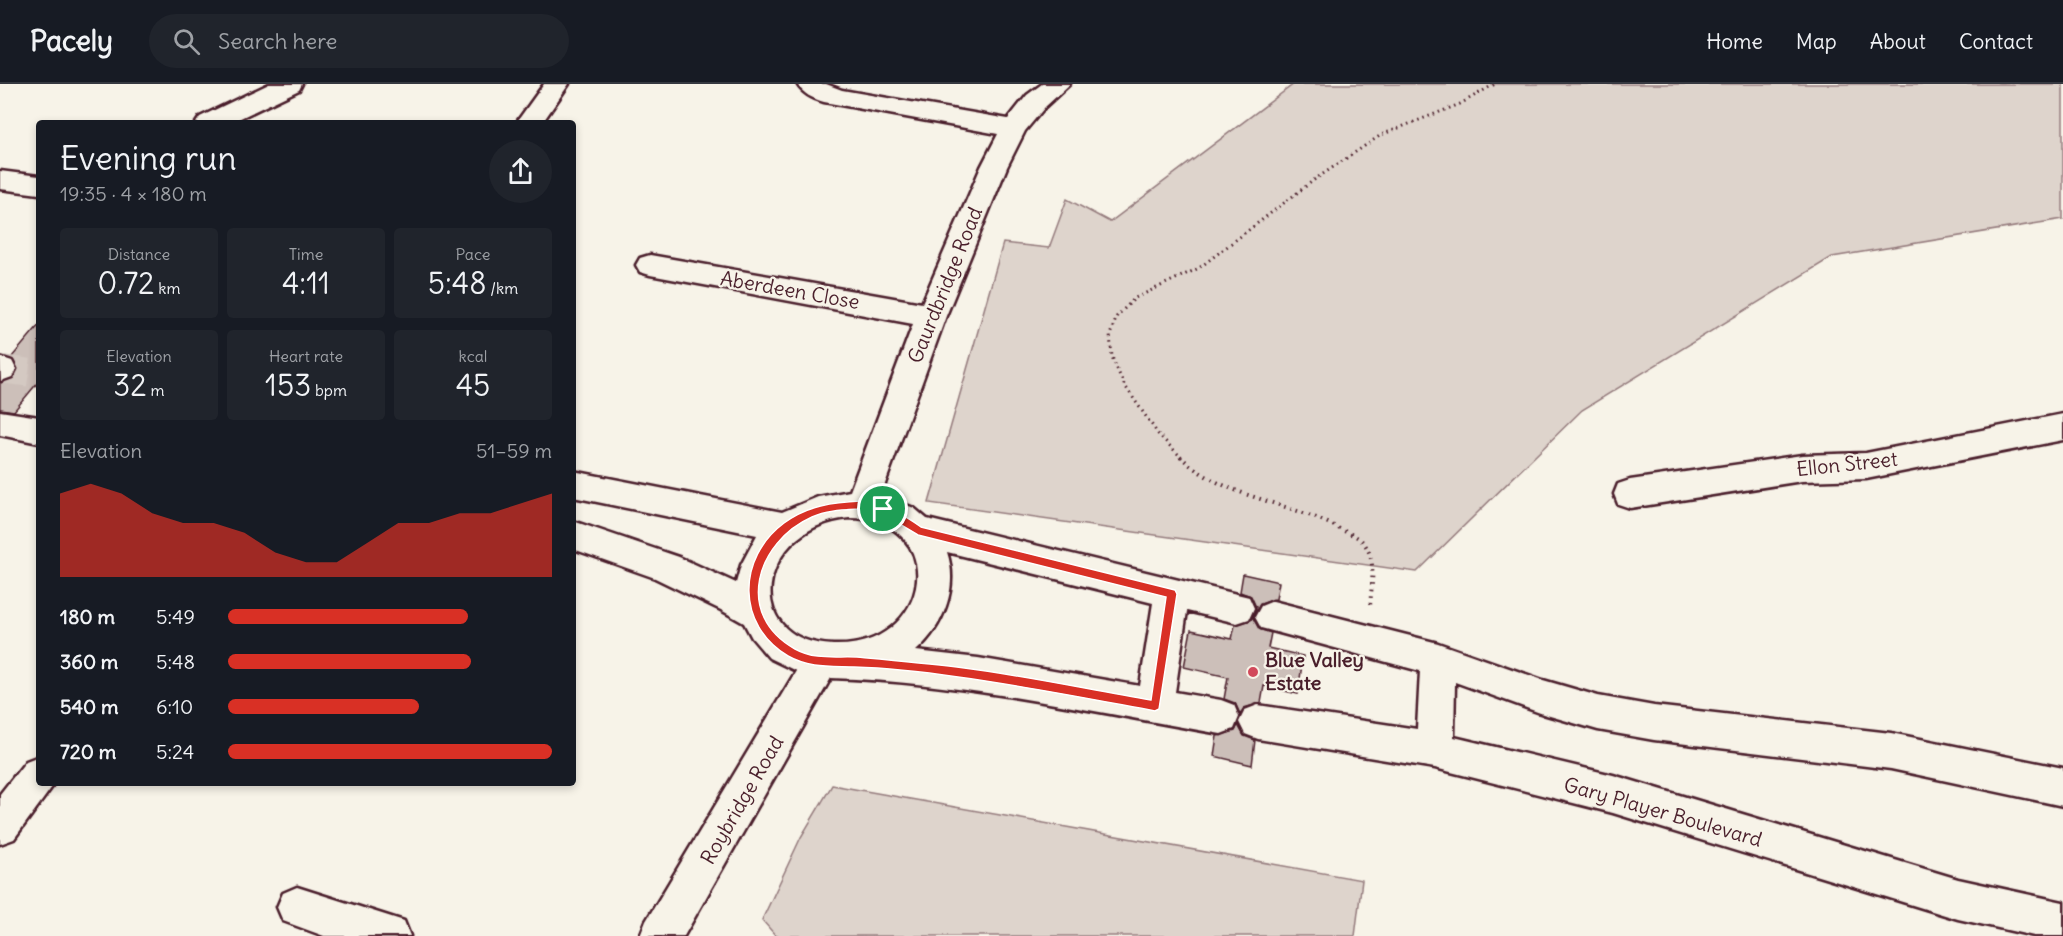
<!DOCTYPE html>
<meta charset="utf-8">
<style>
:root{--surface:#171b24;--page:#20242c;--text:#f1f3f6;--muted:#9ea1a6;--line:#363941;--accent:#d93025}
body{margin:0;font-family:Delius,sans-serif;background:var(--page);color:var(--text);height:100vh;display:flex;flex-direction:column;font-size:22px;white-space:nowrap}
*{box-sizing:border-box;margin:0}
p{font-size:20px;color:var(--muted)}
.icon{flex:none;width:33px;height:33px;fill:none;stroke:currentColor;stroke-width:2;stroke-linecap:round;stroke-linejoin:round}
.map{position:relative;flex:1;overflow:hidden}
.panel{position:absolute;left:36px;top:36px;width:540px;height:666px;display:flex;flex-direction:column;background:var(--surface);border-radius:6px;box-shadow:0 3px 9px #0003}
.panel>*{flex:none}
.pin{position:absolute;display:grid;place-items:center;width:51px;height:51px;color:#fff;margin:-26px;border:3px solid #fff;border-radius:50%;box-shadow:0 2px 6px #0007}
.round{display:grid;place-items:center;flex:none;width:63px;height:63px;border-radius:32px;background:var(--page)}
.overview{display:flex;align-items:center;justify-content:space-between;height:102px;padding:0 24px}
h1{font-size:33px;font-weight:600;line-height:45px}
.figures{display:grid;grid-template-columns:repeat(3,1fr);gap:9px;height:102px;padding:6px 24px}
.figures div{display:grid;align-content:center;border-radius:6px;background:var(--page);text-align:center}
.figures b{font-size:30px;font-weight:600}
.figures small{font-size:16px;font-weight:400}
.figures p{font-size:16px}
.chart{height:168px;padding:12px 24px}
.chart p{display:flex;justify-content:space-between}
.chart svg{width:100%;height:108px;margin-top:6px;fill:var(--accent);opacity:.7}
ul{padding:0 24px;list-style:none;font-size:20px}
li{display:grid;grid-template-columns:96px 72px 1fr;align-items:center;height:45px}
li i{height:15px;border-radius:8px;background:var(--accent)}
header{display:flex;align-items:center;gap:36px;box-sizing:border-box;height:84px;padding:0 30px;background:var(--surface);border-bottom:2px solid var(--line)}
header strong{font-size:28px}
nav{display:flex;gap:33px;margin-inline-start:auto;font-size:21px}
.search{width:420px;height:54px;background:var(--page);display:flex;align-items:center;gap:15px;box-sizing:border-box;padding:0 21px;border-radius:33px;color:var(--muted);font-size:22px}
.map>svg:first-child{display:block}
</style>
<header>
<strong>Pacely</strong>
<div class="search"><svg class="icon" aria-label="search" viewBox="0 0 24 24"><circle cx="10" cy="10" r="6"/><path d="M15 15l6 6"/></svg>Search here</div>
<nav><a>Home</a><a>Map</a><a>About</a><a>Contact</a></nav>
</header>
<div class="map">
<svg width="2063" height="852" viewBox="0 0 2063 852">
<rect width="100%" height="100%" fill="#f7f3e8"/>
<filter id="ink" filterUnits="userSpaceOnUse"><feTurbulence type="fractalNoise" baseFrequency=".0167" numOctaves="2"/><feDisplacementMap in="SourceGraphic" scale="12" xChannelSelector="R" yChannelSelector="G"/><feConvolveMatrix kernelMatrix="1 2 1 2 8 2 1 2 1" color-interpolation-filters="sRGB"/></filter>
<g filter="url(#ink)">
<path fill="#ded4cc" stroke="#947a7c" stroke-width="1.5" d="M1294,0H2063V135L1832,173L1582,326L1417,488L929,419L1003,159L1049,164L1067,115L1110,138Z
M832,701L1362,796L1355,852H776L762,836L801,753Z"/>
<path fill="#ccbfb9" stroke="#4a1f2b" stroke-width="1.5" d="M39,241V297L14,327L0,325V299L13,295L18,286L14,276L11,274Z
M1243,490L1279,498L1276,515L1260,520L1253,534L1259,545L1271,549L1268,564L1303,572L1298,610L1264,602L1261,619L1244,624L1240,630L1235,619L1224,615L1228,593L1184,583L1191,546L1232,555L1235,541L1251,536L1256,523L1251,512L1240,508Z
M1238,641L1244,652L1255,656L1252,681L1214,672L1217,652L1235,647Z"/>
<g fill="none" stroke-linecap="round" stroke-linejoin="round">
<path stroke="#d4c9c2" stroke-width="28" stroke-dasharray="28 14" stroke-linecap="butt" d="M1,285L39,290"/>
<defs>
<path id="minor" d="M269,0H302L299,6L230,39H196L200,33Z
M797,0H826L842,6L1008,35L1027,11L1042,0H1070L1045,23L1025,47L1007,83L946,232L881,411L914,424L927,435L1249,513L1254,524L1249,535L1237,539L1187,527L1175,608L1221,616L1234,621L1239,633L1234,645L1221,650C1092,628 962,598 831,594L684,852H640L646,837L796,587L769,574L752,554L744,539L721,526L655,494L573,465V437L679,473L736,499L741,481L757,451L573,413V387L782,428L818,413L850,407L913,240L650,191L640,188L636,181L640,174L650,171L922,219L981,83L998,50L824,18C813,15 803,10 797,0ZM849,434C951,434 933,565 833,561C737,557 759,442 849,434ZM947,468L1153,519L1140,602L978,574L916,567C943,543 959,504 947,468Z
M0,87L39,92V110L0,105Z
M0,273L12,277L16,285L12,293L1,297Z
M0,327L39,333V359L0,351Z
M2063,330V356L1866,395L1802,397L1630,424L1618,420L1614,410L1618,400L1630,396L1802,371L1866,369Z
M1273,517L1438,559L1543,596L1598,612L1654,622L1891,649L2063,684V722L1891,685L1654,656L1598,646L1543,630L1455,598L1454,653L1613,691L1958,795L2063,818V852H2034L1958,835L1613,729L1435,684L1258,655L1245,650L1239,638L1245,626L1258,621L1417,645L1420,587L1261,544L1255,533L1261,522Z
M297,803L404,837L410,852H324L283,837L277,823L283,809Z"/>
<path id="secondary" d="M544,0H569L542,39H516Z
M39,672V699H54L52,703L14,755L0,760V710L26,677Z"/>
</defs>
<use href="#minor" stroke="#4a1f2b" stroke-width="5"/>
<use href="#secondary" stroke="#4a1f2b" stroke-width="5"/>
<path stroke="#4a1f2b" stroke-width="3" stroke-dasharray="1.5 4" stroke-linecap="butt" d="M1182,374L1158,350L1123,299L1112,273L1110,251L1117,232L1135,214L1199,184L1314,96L1381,51L1460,20L1495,0"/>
<path stroke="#4a1f2b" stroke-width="4" stroke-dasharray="1.5 5" stroke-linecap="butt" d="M1180,372C1222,414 1288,417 1338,444C1345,448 1356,451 1362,457C1378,474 1371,502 1370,523"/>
<use href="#minor" fill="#f7f3e8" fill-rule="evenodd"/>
<use href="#secondary" fill="#f7f3e8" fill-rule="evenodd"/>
</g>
</g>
<path fill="#d93025" stroke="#fff" stroke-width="1.5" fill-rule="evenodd" d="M861,417C885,421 902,429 921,443L1175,506L1177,510L1159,625L1155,627C1090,615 1024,602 958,593C924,588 888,584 854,583C831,582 809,584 788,572C736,541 737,474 784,439C807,422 833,418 861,417ZM861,425L881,429L918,451L1166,513L1151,616C1086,605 1022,591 957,583C924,579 890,576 857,573C835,572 815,576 795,565C734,531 756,458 812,433C827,426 844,426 861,425Z"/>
<circle fill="#d1495b" stroke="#f7f3e8" stroke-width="2" cx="1253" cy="588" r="6"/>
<g text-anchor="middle" stroke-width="4.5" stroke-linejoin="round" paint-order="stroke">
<g font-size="20" fill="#4a1f2b" stroke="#f7f3e8">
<text transform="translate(945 201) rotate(-68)" y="7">Gaurdbridge Road</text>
<text transform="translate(790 206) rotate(10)" y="7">Aberdeen Close</text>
<text transform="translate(1847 380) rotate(-6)" y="7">Ellon Street</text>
<text transform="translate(742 716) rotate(-60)" y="7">Roybridge Road</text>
<text transform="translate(1663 728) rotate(16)" y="7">Gary Player Boulevard</text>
</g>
<g font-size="20" font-weight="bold" fill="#4a1f2b" stroke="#f7f3e8" text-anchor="start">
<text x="1265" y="583">Blue Valley<tspan x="1265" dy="23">Estate</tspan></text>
</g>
</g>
</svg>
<div class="pin" style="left:883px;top:425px;background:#1e9e55"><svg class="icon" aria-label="arrive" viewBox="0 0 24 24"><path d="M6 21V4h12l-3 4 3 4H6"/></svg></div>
<section class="panel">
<div class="overview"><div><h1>Evening run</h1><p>19:35 · 4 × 180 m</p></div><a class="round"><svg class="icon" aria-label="share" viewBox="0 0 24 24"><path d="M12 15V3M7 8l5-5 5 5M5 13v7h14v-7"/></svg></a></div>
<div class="figures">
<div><p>Distance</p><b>0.72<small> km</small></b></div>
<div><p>Time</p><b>4:11</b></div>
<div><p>Pace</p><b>5:48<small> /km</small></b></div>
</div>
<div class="figures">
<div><p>Elevation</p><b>32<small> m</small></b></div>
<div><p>Heart rate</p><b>153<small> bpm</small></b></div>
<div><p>kcal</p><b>45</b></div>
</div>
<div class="chart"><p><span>Elevation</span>51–59 m</p>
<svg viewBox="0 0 160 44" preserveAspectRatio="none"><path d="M0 44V10L10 6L20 10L30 18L40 22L50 22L60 26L70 34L80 38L90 38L100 30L110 22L120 22L130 18L140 18L150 14L160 10V44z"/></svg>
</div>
<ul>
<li><b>180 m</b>5:49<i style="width:74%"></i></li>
<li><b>360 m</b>5:48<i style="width:75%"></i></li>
<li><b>540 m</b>6:10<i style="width:59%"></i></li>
<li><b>720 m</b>5:24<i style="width:100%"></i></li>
</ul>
</section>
</div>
